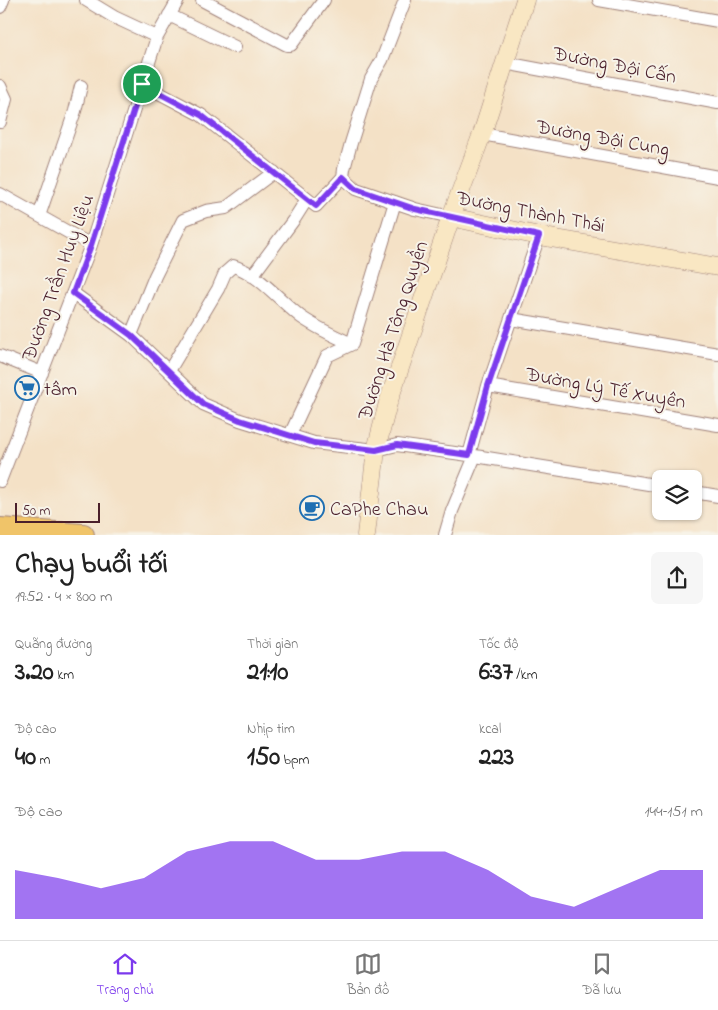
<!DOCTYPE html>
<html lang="vi">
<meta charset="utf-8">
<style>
:root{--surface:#fff;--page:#f6f6f6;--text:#222;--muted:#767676;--line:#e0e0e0;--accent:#7c3aed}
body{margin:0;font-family:"Indie Flower",sans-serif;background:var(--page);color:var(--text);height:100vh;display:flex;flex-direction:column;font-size:19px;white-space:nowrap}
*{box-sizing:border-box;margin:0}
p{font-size:16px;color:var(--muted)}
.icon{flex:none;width:28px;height:28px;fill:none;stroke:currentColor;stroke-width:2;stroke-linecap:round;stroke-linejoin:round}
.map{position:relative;height:535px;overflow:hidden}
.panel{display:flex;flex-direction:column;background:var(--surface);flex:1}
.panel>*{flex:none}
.tools{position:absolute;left:652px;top:470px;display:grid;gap:10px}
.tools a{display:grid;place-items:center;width:50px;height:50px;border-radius:8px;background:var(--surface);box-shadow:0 1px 4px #0004;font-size:25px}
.scale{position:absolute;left:15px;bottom:12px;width:85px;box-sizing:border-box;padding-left:5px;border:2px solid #4a1f2b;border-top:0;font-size:14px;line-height:18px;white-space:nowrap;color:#4a1f2b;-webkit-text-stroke:4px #f7f3e8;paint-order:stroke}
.pin{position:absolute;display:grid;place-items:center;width:42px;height:42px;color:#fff;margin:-21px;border:2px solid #fff;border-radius:50%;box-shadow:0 1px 5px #0007}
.round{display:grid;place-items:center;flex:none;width:52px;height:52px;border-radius:8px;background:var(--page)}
.headline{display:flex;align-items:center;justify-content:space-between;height:85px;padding:0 15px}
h1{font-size:28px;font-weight:700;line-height:38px}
.figures{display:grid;grid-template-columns:repeat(3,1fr);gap:8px;height:85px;padding:5px 15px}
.figures div{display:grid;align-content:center}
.figures b{font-size:25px;font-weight:700}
.figures small{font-size:14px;font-weight:400}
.figures p{font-size:14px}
.chart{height:140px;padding:10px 15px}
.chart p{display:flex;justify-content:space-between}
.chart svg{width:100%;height:90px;margin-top:5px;fill:var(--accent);opacity:.7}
.dock{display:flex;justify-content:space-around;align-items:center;height:70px;border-top:1px solid var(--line);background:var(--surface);font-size:14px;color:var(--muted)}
.dock a{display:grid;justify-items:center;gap:2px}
.dock .active{color:var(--accent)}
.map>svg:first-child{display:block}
</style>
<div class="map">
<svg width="718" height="535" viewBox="0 0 718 535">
<rect width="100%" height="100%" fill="#f7f3e8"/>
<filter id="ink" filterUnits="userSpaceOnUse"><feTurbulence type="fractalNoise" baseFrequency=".02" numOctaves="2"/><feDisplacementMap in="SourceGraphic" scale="10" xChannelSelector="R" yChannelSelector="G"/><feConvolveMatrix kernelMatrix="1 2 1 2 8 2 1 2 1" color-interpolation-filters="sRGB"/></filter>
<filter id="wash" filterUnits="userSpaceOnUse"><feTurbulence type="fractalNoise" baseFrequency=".0096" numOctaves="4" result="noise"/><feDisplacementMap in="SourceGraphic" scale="20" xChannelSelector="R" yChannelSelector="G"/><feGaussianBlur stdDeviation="1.12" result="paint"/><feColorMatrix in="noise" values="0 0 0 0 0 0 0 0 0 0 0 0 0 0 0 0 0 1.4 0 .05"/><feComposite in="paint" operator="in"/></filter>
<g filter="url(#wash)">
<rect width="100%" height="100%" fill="#f4e1c6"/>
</g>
<g filter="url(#ink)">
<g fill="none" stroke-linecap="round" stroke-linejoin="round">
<defs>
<path id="street" d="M86,0L114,17L157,37
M202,0L287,45H291L324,0
M599,0L718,21
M0,7L3,0
M169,15L235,47
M505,63L718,103
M142,84L201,115L316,206L343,177
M0,86L6,99L0,122
M482,134L718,177
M343,177L344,169L351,143L371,79L382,60L405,0
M343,177L356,189L415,209L451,217
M0,194L91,245
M39,216L75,111L81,86
M252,276L295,218L307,199
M73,293L131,335L203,404L240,420L314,443L376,450L397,445L469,455L661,486
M511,319L718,354
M131,335L155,276L183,220L206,211L226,208L274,172
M0,356L42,373
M169,371L218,289L225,273L233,266C258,273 280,301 301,317C317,328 334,336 352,344
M488,386L718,425
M290,435L327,356L352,344L395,202
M469,455L488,386L539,236
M0,481L91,245L157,37L178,0
M694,492L718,496
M445,535L452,511L475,456"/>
<path id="secondary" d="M451,217L539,236L718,267
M366,535L376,450L388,403L451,217L482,134L525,0"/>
<path id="highway" d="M0,529L83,535"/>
</defs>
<use href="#street" stroke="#9f8078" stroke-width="14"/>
<use href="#secondary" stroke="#9f8078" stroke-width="19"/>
<use href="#highway" stroke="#9f8078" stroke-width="24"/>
<use href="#street" stroke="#fff" stroke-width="12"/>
<use href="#secondary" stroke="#f9e7c3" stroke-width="18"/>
<use href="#highway" stroke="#f0c469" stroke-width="22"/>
</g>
</g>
<g fill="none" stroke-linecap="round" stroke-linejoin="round" filter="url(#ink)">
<defs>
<path id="route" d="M142,84L201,115L316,206L343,177L356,189L415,209L539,236L488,386L469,455L397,445L376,450L314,443L240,420L203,404L131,335L73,293L91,245Z"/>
</defs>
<use href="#route" stroke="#fff" stroke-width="10"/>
<use href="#route" stroke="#7c3aed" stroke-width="6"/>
</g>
<defs>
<symbol id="supermarket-ring" viewBox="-11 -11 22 22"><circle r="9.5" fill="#f7f3e8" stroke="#1f6fb2" stroke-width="1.5"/><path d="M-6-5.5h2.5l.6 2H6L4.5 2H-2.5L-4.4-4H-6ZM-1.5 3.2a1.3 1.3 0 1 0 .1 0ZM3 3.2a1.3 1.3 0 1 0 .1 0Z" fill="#1f6fb2"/></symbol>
<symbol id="cafe-ring" viewBox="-11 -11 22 22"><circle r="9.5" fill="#f7f3e8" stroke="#1f6fb2" stroke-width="1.5"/><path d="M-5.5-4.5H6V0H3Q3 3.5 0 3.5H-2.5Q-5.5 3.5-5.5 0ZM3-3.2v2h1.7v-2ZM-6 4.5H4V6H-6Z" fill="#1f6fb2"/></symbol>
</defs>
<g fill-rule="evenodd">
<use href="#supermarket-ring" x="13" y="374" width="28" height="28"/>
<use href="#cafe-ring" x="298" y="494" width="28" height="28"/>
</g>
<g text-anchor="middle" stroke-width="4" stroke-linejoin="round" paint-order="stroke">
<g font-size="20" fill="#4a1f2b" stroke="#f7f3e8">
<text transform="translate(615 64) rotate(11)" y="7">Đường Đội Cấn</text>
<text transform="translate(603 137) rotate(10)" y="7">Đường Đội Cung</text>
<text transform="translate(531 211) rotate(11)" y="7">Đường Thành Thái</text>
<text transform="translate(57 277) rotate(-70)" y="7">Đường Trần Huy Liệu</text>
<text transform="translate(392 330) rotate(-72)" y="7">Đường Hà Tông Quyền</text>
<text transform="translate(606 387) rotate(10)" y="7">Đường Lý Tế Xuyên</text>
</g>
<g font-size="20" fill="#4a1f2b" stroke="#f7f3e8" text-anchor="start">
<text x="44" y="395">tâm</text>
<text x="330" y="515">CaPhe Chau</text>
</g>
</g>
</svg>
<div class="tools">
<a><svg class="icon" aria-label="layers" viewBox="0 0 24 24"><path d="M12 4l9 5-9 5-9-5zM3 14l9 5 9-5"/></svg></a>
</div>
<div class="scale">50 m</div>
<div class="pin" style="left:142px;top:84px;background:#1e9e55"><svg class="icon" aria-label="arrive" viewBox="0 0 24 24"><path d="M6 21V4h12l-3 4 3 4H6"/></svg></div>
</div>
<section class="panel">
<div class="headline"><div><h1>Chạy buổi tối</h1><p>19:52 · 4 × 800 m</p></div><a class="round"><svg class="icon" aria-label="share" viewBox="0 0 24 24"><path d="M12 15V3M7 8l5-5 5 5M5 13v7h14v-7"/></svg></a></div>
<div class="figures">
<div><p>Quãng đường</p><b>3.20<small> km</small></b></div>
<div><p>Thời gian</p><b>21:10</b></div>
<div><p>Tốc độ</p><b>6:37<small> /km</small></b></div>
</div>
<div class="figures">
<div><p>Độ cao</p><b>40<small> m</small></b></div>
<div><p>Nhịp tim</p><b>150<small> bpm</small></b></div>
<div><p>kcal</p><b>223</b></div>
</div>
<div class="chart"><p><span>Độ cao</span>144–151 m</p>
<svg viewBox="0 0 160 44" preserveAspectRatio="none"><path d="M0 44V20L10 24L20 29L30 24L40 11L50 6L60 6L70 15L80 15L90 11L100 11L110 20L120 33L130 38L140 29L150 20L160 20V44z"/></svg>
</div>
</section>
<nav class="dock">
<a class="active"><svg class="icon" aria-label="home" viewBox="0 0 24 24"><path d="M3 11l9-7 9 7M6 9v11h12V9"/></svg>Trang chủ</a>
<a><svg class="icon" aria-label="map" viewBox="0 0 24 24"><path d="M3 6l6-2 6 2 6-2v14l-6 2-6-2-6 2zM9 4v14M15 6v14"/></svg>Bản đồ</a>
<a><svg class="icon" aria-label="saved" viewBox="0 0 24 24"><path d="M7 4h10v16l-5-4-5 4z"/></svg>Đã lưu</a>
</nav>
